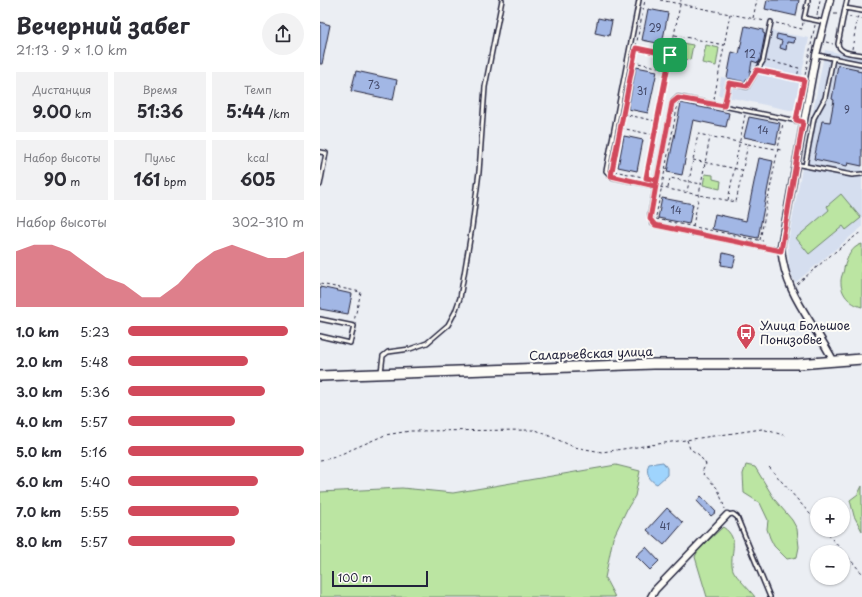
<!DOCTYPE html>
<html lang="ru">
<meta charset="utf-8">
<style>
:root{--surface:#fff;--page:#f2f2f3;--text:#2b2b33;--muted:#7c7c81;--accent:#d1495b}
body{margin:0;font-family:"Playpen Sans",sans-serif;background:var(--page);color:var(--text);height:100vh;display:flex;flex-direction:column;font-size:15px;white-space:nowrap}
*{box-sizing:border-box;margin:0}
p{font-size:13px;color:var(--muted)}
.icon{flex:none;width:22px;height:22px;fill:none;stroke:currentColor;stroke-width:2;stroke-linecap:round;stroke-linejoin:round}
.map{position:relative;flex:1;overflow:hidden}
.details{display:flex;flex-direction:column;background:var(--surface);width:320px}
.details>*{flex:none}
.buttons{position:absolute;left:490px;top:497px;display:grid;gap:8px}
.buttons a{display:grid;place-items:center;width:40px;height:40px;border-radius:50%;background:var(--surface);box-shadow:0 1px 3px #0004;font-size:20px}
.scale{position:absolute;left:12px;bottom:10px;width:96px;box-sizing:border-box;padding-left:4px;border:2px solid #22223b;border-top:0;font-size:11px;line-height:14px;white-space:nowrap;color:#22223b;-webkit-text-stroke:3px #fdfcf7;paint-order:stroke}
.pin{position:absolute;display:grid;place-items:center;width:34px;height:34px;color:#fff;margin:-17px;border-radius:8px;box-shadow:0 2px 6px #0006}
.round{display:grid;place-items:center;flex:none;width:42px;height:42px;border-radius:21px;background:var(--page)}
.summary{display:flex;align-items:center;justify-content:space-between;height:68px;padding:0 16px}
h1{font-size:22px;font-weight:700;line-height:30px}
.metrics{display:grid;grid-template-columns:repeat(3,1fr);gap:6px;height:68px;padding:4px 16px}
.metrics div{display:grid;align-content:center;border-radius:0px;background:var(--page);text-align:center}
.metrics b{font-size:17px;font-weight:700}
.metrics small{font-size:11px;font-weight:400}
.metrics p{font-size:11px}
.chart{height:112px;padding:8px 16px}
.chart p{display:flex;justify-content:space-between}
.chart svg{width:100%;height:72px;margin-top:4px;fill:var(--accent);opacity:.7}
ul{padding:0 16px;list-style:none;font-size:13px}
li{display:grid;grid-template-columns:64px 48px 1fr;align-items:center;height:30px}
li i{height:10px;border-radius:5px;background:var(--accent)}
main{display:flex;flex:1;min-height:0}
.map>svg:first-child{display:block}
</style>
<main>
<section class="details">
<div class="summary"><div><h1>Вечерний забег</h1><p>21:13 · 9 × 1.0 km</p></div><a class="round"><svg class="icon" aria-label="share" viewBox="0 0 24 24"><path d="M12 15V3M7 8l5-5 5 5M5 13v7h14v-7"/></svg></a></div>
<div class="metrics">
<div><p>Дистанция</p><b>9.00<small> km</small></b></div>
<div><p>Время</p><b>51:36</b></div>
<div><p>Темп</p><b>5:44<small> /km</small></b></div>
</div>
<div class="metrics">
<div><p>Набор высоты</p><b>90<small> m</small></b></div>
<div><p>Пульс</p><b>161<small> bpm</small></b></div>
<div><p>kcal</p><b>605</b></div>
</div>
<div class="chart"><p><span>Набор высоты</span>302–310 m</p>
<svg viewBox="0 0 160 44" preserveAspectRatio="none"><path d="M0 44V10L10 6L20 6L30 10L40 18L50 26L60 30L70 38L80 38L90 30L100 18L110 10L120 6L130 10L140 14L150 14L160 10V44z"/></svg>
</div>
<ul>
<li><b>1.0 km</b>5:23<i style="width:91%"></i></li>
<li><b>2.0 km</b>5:48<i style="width:68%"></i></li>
<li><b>3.0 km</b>5:36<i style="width:78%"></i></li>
<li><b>4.0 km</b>5:57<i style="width:61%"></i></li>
<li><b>5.0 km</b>5:16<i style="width:100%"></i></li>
<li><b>6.0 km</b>5:40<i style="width:74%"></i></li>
<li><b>7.0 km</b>5:55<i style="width:63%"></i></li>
<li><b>8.0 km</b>5:57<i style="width:61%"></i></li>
</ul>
</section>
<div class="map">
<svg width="542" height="597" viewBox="0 0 542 597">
<rect width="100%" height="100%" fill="#ebeef3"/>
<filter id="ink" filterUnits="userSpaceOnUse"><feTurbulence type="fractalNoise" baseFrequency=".025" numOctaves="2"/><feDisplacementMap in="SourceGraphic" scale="8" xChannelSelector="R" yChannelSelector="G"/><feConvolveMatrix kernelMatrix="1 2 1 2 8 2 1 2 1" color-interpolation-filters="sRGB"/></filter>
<g filter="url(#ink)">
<path fill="#d5deef" d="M425,26L489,38L474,111L398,95L401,77L407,78L412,52L419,55Z
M505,50L542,58V227L475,283L469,268L468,241Z"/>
<path fill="#bbe5a2" stroke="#6e846e" d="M359,40H362V43L373,45L370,60L355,57Z
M386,45L399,48L396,66L382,63Z
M385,174L393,175V179L401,181L400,189L383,185Z
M521,194L541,218L526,230L523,226L489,254L476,238L509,210L507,206Z
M542,244V307C530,304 520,294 521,280C521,276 524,272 524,268C527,258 531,247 542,244Z
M296,465L320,471L315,496L307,509L293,538L285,578L295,597H0V492L82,488L133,493Z
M426,465L435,467L455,500L472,520L477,529L479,547L477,557L467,559L454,546L450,538L447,529L448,520L440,503L424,493L423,474Z
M542,486V531L534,516L530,500L538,494Z
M403,527C422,540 408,554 413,570C416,577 430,590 435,597H387L375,557L378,550Z"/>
<path fill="#9fd4fd" stroke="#6d8daf" d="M343,462L347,468V475L337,484C329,481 325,471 329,464Z"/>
<path fill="#a2b7e5" stroke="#22223b" d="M447,0H479L476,16L445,9Z
M328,9L348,13L342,44L322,40Z
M278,18L292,21L289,36L275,33Z
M0,22L10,25L2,64H0Z
M425,26L443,30V33L445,34L440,60L438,63L432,61L429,78L426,79L425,82L407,78L412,52L419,54Z
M457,34L475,38L474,43L467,42L466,50L460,48L462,41L456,39Z
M518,65L537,69V71L542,72V166L528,163L527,166L494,159L502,121L510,122L514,100L512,99Z
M316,67L337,71L328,113L308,109Z
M36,71L77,80L73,100L31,91Z
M361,103L409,113L406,127L373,120L362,175L347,172Z
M429,117L460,123L456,144L424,137Z
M304,136L323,140L317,171L298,167Z
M439,158L453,161L438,238L392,229L395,214L426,221Z
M342,198L373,204L369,224L338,218Z
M403,253L416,256L413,267L401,265Z
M0,287L32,294L28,314L0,309Z
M381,496L396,512L391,516L377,501Z
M347,508L363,523L344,545L327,530Z
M326,547L339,561L330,570L316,556Z"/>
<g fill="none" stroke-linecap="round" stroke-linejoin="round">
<defs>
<path id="lane" d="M319,0L286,171L292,177L335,186
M488,0L484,18L504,22
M525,8L527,0
M542,11L525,8L518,44C520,54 533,53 542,55
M497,55L542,64
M404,106L409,83L427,87L443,61L451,22
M0,152L6,153L0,185
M475,164L532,175L542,174
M485,166L494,118L505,98L513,59
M461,251L335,225L332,223L330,215L352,103L358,97L483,122
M0,319L34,326L30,343L0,336
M61,372L63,356L68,352L90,349L107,343L128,325L135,312L140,298L152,227L159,172L165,87L182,0
M407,515L413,514L417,517L450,597"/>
<path id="street" d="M510,0L496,55L461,246C464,295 493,320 514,362
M331,597L335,590L407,515"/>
<path id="secondary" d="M0,376L333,364H478L542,359"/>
</defs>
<use href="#lane" stroke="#22223b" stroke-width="6"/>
<use href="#street" stroke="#22223b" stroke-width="9"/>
<use href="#secondary" stroke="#22223b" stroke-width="12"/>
<path stroke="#22223b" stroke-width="1" stroke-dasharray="3 3" stroke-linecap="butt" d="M340,0L445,21
M514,14H518
M497,15L500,0
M529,17L542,19
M433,18L437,0
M456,23L482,29L483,22
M355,35L404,45
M506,42L513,44
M316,48L350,55
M532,49L538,15
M447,61L479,68L477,78
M313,62L347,69
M442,71L483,80
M394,99L410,14
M303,114L336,121
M477,116L495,25
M301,128L334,135
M428,144L461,150
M373,160L422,170
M292,170L325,0
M294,171L332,179
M326,178L361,0
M340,187L348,189L416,202L428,144L378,134L367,192
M348,188L350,178L381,184
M408,200L425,115
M336,216L358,103
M336,219L443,241
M373,226L390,137
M440,240L463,123
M0,284L41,292L34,321
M477,284L511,255L542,231
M367,440L370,449L378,454L386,464L382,472L398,489L405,509
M0,460L12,458L65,435L90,431L216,430L254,447L282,452L442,429L467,436
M449,467L497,522
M504,530L542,573"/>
<use href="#lane" stroke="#fdfcf7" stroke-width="3"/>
<use href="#street" stroke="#fdfcf7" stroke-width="6"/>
<use href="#secondary" stroke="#fdfcf7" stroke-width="9"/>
</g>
</g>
<g fill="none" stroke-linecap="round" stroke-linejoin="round" filter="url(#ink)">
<defs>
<path id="route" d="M350,55L326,178L337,180L330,219L335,225L461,251L483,122L476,120L484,80L437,70L427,86L409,83L404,106L358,98L352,103L337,180L335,186L291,176L316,48L350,55"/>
</defs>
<use href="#route" stroke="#fff" stroke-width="8"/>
<use href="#route" stroke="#d1495b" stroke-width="5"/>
</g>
<defs>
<symbol id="bus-pin" viewBox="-11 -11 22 30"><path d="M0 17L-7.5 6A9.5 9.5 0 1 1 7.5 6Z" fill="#d1495b" stroke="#fdfcf7"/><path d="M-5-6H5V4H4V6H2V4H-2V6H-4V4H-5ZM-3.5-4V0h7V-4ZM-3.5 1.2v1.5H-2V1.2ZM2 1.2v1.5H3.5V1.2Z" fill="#fff"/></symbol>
</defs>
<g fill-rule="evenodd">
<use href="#bus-pin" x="415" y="322" width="22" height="30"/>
</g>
<g text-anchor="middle" stroke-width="4" stroke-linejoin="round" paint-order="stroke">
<g font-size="10" fill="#424766">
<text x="335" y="32">29</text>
<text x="430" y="58">12</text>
<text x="54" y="89">73</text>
<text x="322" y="95">31</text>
<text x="527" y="114">9</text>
<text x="443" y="134">14</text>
<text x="356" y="214">14</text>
<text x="345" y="530">41</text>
</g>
<g font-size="12" fill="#22223b" stroke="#fdfcf7" text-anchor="start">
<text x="440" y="330">Улица Большое<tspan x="440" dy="14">Понизовье</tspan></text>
</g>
<g font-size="12" fill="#22223b" stroke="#fdfcf7">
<text transform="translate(271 354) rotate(-2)" y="4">Саларьевская улица</text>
</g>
</g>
</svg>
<div class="buttons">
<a>+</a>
<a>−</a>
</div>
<div class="scale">100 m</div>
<div class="pin" style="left:350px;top:55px;background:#1e9e55"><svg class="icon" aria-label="arrive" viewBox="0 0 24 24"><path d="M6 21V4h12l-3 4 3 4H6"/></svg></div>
</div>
</main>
